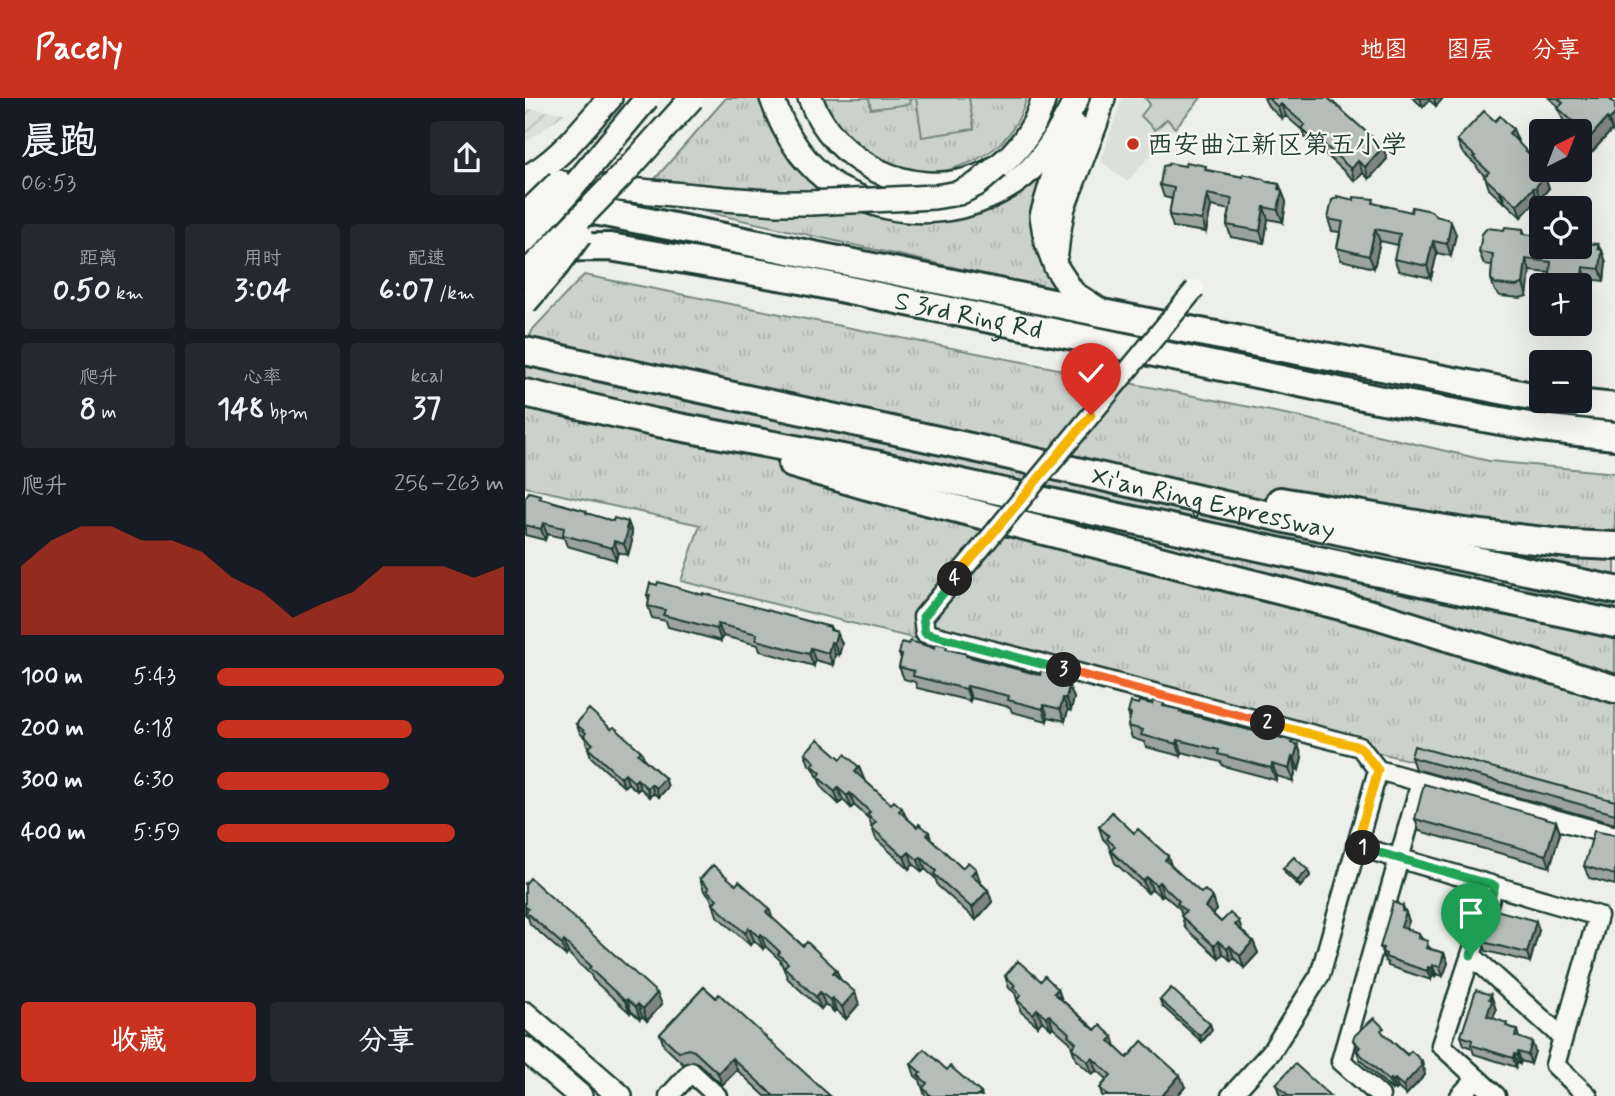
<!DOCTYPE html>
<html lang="zh">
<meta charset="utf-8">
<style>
:root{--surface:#171b24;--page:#242831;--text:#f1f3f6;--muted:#9ea1a6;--accent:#c8321e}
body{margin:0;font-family:Mynerve,"LXGW WenKai TC",sans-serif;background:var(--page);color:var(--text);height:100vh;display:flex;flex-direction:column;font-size:26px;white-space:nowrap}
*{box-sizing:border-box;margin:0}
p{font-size:23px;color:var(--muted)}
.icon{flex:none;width:38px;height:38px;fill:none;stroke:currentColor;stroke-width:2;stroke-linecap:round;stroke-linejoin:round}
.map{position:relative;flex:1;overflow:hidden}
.side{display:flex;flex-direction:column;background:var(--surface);width:525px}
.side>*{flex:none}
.needle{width:46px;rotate:42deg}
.fabs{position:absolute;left:1004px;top:21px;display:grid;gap:14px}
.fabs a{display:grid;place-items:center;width:63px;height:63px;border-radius:7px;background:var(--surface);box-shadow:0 7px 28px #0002;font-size:35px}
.pin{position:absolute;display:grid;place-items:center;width:60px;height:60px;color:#fff;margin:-72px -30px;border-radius:50% 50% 50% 0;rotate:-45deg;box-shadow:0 0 7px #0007}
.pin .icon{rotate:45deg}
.km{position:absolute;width:35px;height:35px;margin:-18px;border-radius:50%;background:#222;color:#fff;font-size:19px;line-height:35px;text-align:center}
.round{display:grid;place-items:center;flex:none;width:74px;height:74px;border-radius:7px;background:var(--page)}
.summary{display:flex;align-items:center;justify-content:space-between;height:119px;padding:0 21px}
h1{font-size:38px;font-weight:700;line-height:52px}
.metrics{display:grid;grid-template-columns:repeat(3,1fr);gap:10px;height:119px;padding:7px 21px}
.metrics div{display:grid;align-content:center;border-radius:7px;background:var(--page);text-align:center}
.metrics b{font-size:30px;font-weight:700}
.metrics small{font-size:19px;font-weight:400}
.metrics p{font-size:19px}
.chart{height:196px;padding:14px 21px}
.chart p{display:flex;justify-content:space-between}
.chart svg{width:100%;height:126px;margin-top:7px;fill:var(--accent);opacity:.7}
.action{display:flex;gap:14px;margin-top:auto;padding:14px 21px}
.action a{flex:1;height:80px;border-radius:7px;background:var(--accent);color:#fff;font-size:28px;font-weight:700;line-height:80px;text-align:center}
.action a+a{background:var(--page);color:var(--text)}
ul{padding:0 21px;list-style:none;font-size:23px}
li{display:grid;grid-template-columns:112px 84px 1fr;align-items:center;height:52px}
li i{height:18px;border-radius:9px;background:var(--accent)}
header{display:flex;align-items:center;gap:42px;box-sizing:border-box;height:98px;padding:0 35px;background:var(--accent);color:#fff}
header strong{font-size:33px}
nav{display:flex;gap:38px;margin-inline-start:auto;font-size:24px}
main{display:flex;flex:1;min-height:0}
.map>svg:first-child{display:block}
</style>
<header>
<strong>Pacely</strong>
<nav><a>地图</a><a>图层</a><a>分享</a></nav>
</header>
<main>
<section class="side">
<div class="summary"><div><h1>晨跑</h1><p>06:53</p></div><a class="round"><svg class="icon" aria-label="share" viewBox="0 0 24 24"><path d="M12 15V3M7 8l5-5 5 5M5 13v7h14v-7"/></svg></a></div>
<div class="metrics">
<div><p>距离</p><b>0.50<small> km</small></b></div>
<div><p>用时</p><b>3:04</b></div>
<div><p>配速</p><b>6:07<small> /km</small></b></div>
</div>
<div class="metrics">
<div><p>爬升</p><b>8<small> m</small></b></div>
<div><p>心率</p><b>148<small> bpm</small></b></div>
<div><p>kcal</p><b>37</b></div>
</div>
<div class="chart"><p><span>爬升</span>256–263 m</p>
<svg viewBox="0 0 160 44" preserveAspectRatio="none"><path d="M0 44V20L10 11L20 6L30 6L40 11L50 11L60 15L70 24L80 29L90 38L100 33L110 29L120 20L130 20L140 20L150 24L160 20V44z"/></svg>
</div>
<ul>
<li><b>100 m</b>5:43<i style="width:100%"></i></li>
<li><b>200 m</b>6:18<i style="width:68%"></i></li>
<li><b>300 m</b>6:30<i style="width:60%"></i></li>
<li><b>400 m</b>5:59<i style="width:83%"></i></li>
</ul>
<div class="action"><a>收藏</a><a>分享</a></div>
</section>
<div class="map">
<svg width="1090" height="998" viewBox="0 0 1090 998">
<defs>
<pattern id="industrial-furrows" width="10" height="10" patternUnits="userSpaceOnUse" patternTransform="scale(1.75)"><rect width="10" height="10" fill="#dce0db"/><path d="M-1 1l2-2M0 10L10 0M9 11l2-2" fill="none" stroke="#bcc1bd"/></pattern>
<pattern id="grass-tufts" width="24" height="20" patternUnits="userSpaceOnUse" patternTransform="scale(1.75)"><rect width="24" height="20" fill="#cbd2cc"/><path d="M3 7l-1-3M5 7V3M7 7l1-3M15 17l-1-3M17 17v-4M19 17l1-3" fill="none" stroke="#aeb5b0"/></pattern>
</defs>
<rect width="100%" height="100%" fill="#edefea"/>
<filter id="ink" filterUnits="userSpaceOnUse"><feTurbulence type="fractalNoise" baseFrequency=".0143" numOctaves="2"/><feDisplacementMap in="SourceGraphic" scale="14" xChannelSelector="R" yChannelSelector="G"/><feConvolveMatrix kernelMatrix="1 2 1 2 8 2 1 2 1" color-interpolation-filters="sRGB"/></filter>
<g filter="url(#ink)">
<path fill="#dce0db" d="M597,0H676L602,84L576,63Z"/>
<path fill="url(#industrial-furrows)" d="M0,10L40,15L0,45Z"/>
<path fill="url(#grass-tufts)" stroke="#758880" stroke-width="2" d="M201,0H236L241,17L265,64L296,95L129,82Z
M297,0H502C490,37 470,57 433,69C422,73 408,77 396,76C366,72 333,51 313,28C306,21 301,9 297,0Z
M524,67L509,128L514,162L535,193L123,101L337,111Z
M59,177L770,318L964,363L1090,375V713L156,483L175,427L0,389V249L8,231Z"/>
<path fill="#cbd2cc" stroke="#758880" stroke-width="2" d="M344,0H384L385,6L346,11Z
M391,0H444L449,31L397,39Z
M620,0H676L650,30L642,21L630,32L616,18L625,6Z"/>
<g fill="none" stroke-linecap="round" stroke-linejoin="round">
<defs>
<path id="minor" d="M462,443L398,519L400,535L835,649L853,672L795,877L746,954L706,998
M853,672L1090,738
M831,748L1073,818L1030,967L1063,998
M969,788L916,947L971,998
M946,857L1038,940
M144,998L166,974L192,998
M855,998L816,963L896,684
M935,998L952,980"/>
<path id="major" d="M247,0C259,36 280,68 312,89C317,93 325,95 331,98C382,122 442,116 489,85C519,65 536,30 552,0
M285,0C309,65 386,103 452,79C486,67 510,33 519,0
M549,27L545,40L529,77L517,118L521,142L531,169L548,195L576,213
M0,80C35,63 59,28 85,0
M0,82L200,101L253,105H285
M531,155L533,137L538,109L571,24L578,0
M0,916L95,998
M0,951L55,998"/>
<g id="highway">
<path d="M0,99L582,216L1017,300"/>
<path id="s1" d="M0,150L85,149L132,157L271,181L852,301L1015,330L1090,338"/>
<path id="s2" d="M0,253L468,354L787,427L1090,492"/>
<path d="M0,295L128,324L349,366L1090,526"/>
<path d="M1031,303L1090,309"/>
<path d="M267,366L342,388L851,517L1090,591"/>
<path d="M755,403L939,434L1045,446L1090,448"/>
</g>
</defs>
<use href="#minor" stroke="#1f3d34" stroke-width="23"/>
<use href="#major" stroke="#1f3d34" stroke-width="28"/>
<use href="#highway" stroke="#1f3d34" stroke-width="32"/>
<use href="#minor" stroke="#f6f6f2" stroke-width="18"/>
<use href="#major" stroke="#f6f6f2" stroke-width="23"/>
<use href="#highway" stroke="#f6f6f2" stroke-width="26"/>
<defs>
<path id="minor-bridge" d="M462,443L670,191"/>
<path id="major-bridge" d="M285,105L409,99L434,95L452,86L472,69
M0,117L34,84
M0,142L44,94L122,0
M0,177L104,70L167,0
M0,205L32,168L55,137"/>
</defs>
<use href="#minor-bridge" stroke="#1f3d34" stroke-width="23" stroke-linecap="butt"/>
<use href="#major-bridge" stroke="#1f3d34" stroke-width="28" stroke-linecap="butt"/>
<use href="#minor-bridge" stroke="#f6f6f2" stroke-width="18"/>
<use href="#major-bridge" stroke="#f6f6f2" stroke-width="23"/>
</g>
<path fill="#9ba39e" stroke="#1f3d34" stroke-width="2" d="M739,0H803L858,49L862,61L844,81L838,75L830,83L797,53L795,55L781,42L777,32L761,18L757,21L743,8Z
M888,0H918L911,8L904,2L898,9Z
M1024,0H1087L1088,34L1087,32L1065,56L1055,47V33H1050L1038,22L1033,10L1034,9Z
M932,42L992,43L1019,78L1024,90L1015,101L1012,102L996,119L980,104L979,105L964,91L960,78L953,71L951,67L937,54Z
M682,72L754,86L761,104L758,124L743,121L739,145L706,139L702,127L705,112L686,108L681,134L648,129L644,117L647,101L639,99L635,87Z
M851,106L931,136L926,158L912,155L906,180L874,173L869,161L873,147L855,143L849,170L816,162L812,150L815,134L807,133L803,121Z
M998,131L1000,136L1017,149L1057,139L1059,145L1075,151L1081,164L1079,183L1062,181L1060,206H1055V187L1025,175L1005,173L1002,198L995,200L975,198L970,193L966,181L967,167L959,166L954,154L979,132Z
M15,397L16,400L61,413L63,416L88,423L103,424L107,435L106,439L107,443L103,457L93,454L91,462L42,448L39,440L22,436L20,442L0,437V400Z
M122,497H178L305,529L307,532L312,534L317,546L314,557L310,556L308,567L290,562L289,568L235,553L233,547L198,538L196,543L143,529L141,523L127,520L123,508L124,503Z
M384,546L423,552L442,556L443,559L538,583L540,587L544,588L549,600L546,612H543L540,623L523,619L522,623L487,614L485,609L446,600L445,603L392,590L390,584L379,581L374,569L376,561L374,556Z
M639,605L640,608L656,612L657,614L745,637L773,647L777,659L774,672L771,671L768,683L752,678L751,682L698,668L696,664L657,654L656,658L621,649L619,644L607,640L603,628L605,621L603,615L613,606H627Z
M51,626L86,631L116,653L120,662L140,680L143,689L134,699L129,695L125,699L115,690L112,693L103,685L99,689L66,659L63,650L65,649L62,647L60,640L55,635Z
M280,655L316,661L334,669L338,681L366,706L377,710L381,719L392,729L404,734L406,742L437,770L455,783V784L463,792L467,804L451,822L413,788L410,780L400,771L397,774L388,766L384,771L351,741L344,721L329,707L326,710L318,702L314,706L298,691L289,671L284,667Z
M886,659L1090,703V726L890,671Z
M890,721L1031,723L1035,735L1025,769L894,733Z
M574,729L647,769L676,795L688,800L692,812L688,816L696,824L717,833L728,843L733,855L719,870L709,860L706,863L698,855L694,860L660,830L655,811L638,796L636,799L627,791L623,795L590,765L583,746L578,741Z
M1090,737V787L1064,780L1059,768Z
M758,770L783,772L785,778L775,789L761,776Z
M175,781L247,820L315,881L334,906L321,921L311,912L309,914L300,906L296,911L263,881L255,862L240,848L238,851L229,842L225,847L192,818L188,805L184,797L179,793Z
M0,786L137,906L122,923L117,918L115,921L106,913L105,915L68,882L66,877L43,855L41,858L5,826L3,819L0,816Z
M878,808L884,823L881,831L894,835L897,841L906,851L919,855L923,865L918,878L911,876L910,879L907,878L906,882L863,868L862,864L860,863L855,849Z
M1014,832L1005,864L961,853L958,844Z
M480,878L516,883L533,891L537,902L602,960L660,989L652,998H577L575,990L582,981L572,972L567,976L551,962L545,944L528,929L526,931L517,923L513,928L496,914L490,895L484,890Z
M179,889L305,998H240L212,972L197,987L173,965L168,963L158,966L139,948L135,936Z
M966,897L971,912L968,920L984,929L992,932L994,940L1010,953L1006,966L996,963L995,966L992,965L991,969L949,956L947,950L939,947L936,938Z
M635,902L685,926L687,932L677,944L637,908Z
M862,939L900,972L899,973L900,977L881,997L873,990L871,992L869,990L867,992L835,962L832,953L833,952L828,942Z
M386,966L422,972L456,995L457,998H400L395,982L390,978Z
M751,986L805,998H755Z"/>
<path fill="#7e8481" stroke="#1f3d34" stroke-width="2" d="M895,0H904V2L898,9Z
M909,0H918L911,8Z
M756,6L761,18L757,21L753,9Z
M1090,16V32L1088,34L1084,22Z
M1082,20L1087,32L1065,56L1061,44Z
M988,31L993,43L984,35Z
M793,41L797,53L795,55L790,43Z
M858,49L862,61L844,81L840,69Z
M833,63L838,75L830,83L826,71Z
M1011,63L1016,75L1007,67Z
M1019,78L1024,90L1015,101L1011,89Z
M754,86L761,104L758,124L753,112Z
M1008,90L1012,102L996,119L992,107Z
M975,92L980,104L979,105L974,93Z
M682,96L686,108L681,134L677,122Z
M739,109L743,121L739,145L735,133Z
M926,124L931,136L926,158L922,146Z
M850,131L855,143L849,170L844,158Z
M908,143L912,155L906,180L902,168Z
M1073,146L1077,156V152L1081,164L1079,183L1075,171Z
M1001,161L1005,173L1002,198L998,186Z
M1058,169L1062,181L1060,206L1055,194Z
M103,424L107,435L106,439L107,443L103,457L99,446Z
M18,425L22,436L20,442L16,431Z
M89,443L93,454L91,462L87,450Z
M193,526L198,538L196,543L192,531Z
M312,534L317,546L314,557L309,545Z
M306,544L310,556L308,567L303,555Z
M286,550L290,562L289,568L284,556Z
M538,583L543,595L544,588L549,600L546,612L541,600L538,586Z
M442,588L446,600L445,603L441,591Z
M538,600L543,612L540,623L535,611Z
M519,607L523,619L522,623L518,611Z
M653,642L657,654L656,658L652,646Z
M767,643L771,654L773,647L777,659L774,672L769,660L766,645Z
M767,659L771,671L768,683L764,671Z
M747,666L752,678L751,682L746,670Z
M334,669L339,681L334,685L330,674Z
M100,676L103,685L99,689L96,680Z
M140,680L143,689L134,699L131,690Z
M112,681L115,690L112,693L109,684Z
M126,686L129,695L125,699L122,690Z
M313,690L318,702L314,706L310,694Z
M325,695L329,707L326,710L322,698Z
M1031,723L1035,735L1025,769L1021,757Z
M384,754L388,766L384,771L379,759Z
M643,758L647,770L640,762Z
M396,759L400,771L397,774L393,762Z
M451,771L455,783L451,789L446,777Z
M783,772L785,778L775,789L772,783Z
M622,779L627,791L623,795L618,783Z
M634,784L638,796L636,799L631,787Z
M463,792L467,804L451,822L447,810Z
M688,800L692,812L684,821L680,809Z
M878,808L884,823L879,838L876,829L877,813Z
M244,810L248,822L241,814Z
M714,823L718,835L710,827Z
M1011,823L1014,832L1005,864L1002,855Z
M224,830L229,842L225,847L220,835Z
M236,836L240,848L238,851L234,839Z
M39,843L43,855L41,858L37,846Z
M693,843L698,855L694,860L689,848Z
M728,843L733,855L719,870L715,858Z
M705,848L709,860L706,863L702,851Z
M919,855L923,865L918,878L915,869Z
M907,867L911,876L910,879L906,870Z
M903,869L907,878L906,882L902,873Z
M311,871L316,883L308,875Z
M533,891L537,903L529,895Z
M295,894L300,906L296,911L291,899Z
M330,894L334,906L321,921L317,909Z
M132,895L137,906L122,923L118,911Z
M966,897L971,912L966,927L962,918Z
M307,900L311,912L309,914L305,902Z
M102,901L106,913L105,915L100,903Z
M113,906L117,918L115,921L111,909Z
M512,911L517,923L513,928L508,916Z
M524,917L528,929L526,931L521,919Z
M685,926L687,932L677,944L675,938Z
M588,939L592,951L584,943Z
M1007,944L1010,953L1006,966L1003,957Z
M993,954L996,963L995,966L992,957Z
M989,956L992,965L991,969L988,960Z
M207,960L212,972L197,987L193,975Z
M567,960L572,972L567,976L563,964Z
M897,963L900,977L881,997L878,988Z
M655,977L660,989L652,998H637Z
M866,981L869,990L867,992L864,983Z
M870,981L873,990L871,992L868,983Z"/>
<path fill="#b4bdb8" stroke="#1f3d34" stroke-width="2" d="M743,0H803L858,49L840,69L833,63L826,71L793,41L790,43L776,30L780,27L756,6L753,9Z
M1033,0H1083L1090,6V16L1084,22L1082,20L1061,44L1055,39V33H1050L1054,29L1033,10L1038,5Z
M959,13L970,23L975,18L988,31L984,35L1011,63L1007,67L1019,78L1011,89L1008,90L992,107L975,92L974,93L959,79L964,74L948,59L950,58L932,42Z
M661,64L681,68L680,72L718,79V76L738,81L742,84L754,86L753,91L757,92L753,112L739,109L735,133L702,127L707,101L682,96L677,122L644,117L649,90L635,87L638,68L643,67L644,65L660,68Z
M812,98L829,102V99L849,101L848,105L886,114L887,109L906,113L911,118L922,121L926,124L922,146L908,143L902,168L869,161L875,136L850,131L844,158L812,150L818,124L803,121L807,102L812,100Z
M980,129L998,131V136L1017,138V149H1055V139H1057L1056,145L1073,146V151L1077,152L1075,171L1058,169L1055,194V187H1024L1026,164L1001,161L998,186L991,188L971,186L966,181L968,156L954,154L957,136L962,130L979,132Z
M4,394L15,397L14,400L61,413V415L88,423L89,420L103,424L101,431L103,432L99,446L89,443L87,450L38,437L39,430L18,425L16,431L0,427V400Z
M133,484L178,497V495L305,529V532L312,534L309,545L306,544L303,555L286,550L284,556L231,542L232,536L193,526L192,531L138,517L140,512L123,508L125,497H122L125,485L132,487Z
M385,543L410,550L411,545L422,548L421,551L442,556L441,558L515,577L516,572L526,575L525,580L538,583V586L544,588L541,600H538L535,611L519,607L518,611L483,602L484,598L442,588L441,591L388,578L389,573L374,569L377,557L374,556L377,544L384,546Z
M628,602L639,605L638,608L656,612L655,614L732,634L733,629L744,632L743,636L767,643L766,645L773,647L769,660L767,659L764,671L747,666L746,670L693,656L694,652L653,642L652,646L616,637L618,632L603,628L606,616L603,615L606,604L613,606L614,603L627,606Z
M64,611L86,631L89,629L116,653L113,656L140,680L131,690L126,686L122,690L112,681L109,684L100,676L96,680L63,650L68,646L59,638L61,635L51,626Z
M293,641L316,661L320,656L334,669L330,674L366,706L369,703L377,710L374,713L392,729L394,726L404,734L402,737L437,770L443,764L451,771L446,777L463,792L447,810L409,776L411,773L396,759L393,762L384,754L379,759L346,729L351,724L342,717L345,714L325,695L322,698L313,690L310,694L293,679L296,675L287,667L290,664L280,655Z
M889,648L1090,703V716L886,659Z
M899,686L1031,723L1021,757L890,721Z
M587,714L609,735L613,731L643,758L640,762L676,795L680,792L688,800L680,809L696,824L705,815L714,823L710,827L728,843L715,858L705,848L702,851L693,843L689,848L656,818L661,813L652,805L654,803L634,784L631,787L622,779L618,783L586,753L590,748L582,741L584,738L574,729Z
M1069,733L1090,737V777L1059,768Z
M769,759L783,772L772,783L758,770Z
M188,767L211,787L214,783L244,810L241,814L278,848L282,844L311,871L308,875L330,894L317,909L307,900L305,902L295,894L291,899L259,869L263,865L253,856L255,854L236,836L234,839L224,830L220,835L188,806L192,801L182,792L184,790L175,781Z
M5,780L132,895L118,911L113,906L111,909L102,901L100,903L64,870L66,868L39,843L37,846L1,814L3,811L0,808V786Z
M868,804L878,808L877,813L881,814L876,829L894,835L893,840L903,843L901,850L919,855L915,869L907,867L906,870L903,869L902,873L860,859L861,856L857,854L858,850L855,849Z
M967,811L1011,823L1002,855L958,844Z
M493,863L516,883L520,878L533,891L529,895L570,932L575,927L588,939L584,943L602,960L617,943L655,977L637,998H583L575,990L586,977L567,960L563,964L547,950L551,945L543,937L544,935L524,917L521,919L512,911L508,916L492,902L496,897L488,889L490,887L480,878Z
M179,889L191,900L194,896L305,998H249L207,960L193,975L169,953L163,951L154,954L135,936Z
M646,890L685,926L675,938L635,902Z
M951,892L966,897L964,901L967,902L962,918L982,925L981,928L992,932L990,938L1007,944L1003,957L993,954L992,957L989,956L988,960L946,947L947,942L936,938Z
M849,920L859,930L856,932L858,935L882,957L886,953L897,963L895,965L897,967L878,988L870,981L868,983L866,981L864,983L832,953L835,949L828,942L829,938Z
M399,951L422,972L425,968L456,995L453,998H406L398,990L402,985L393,977L396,975L386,966Z
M770,966L805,998H764L751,986Z"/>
</g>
<g fill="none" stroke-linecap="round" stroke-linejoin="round" filter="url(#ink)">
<defs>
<path id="split-1" d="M838,750L970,788L946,857"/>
<path id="split-2" d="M743,625L835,649L853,672L831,748L838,750"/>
<path id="split-3" d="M539,572L743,625"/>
<path id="split-4" d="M430,481L398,519L400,535L539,572"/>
<path id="split-5" d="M430,481L566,317"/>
</defs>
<use href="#split-1" stroke="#fff" stroke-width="14"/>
<use href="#split-2" stroke="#fff" stroke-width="14"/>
<use href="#split-3" stroke="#fff" stroke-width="14"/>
<use href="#split-4" stroke="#fff" stroke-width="14"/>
<use href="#split-5" stroke="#fff" stroke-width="14"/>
<use href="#split-1" stroke="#22a559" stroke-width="9"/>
<use href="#split-2" stroke="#f5b400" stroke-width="9"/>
<use href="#split-3" stroke="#f0652b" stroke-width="9"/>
<use href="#split-4" stroke="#22a559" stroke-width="9"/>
<use href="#split-5" stroke="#f5b400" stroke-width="9"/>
</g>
<circle fill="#c8321e" stroke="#f6f6f2" stroke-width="2.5" cx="608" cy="46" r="7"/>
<g text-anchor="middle" stroke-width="5" stroke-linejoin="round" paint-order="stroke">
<g font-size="26" fill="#1f3d34" stroke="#f6f6f2" text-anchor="start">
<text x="622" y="55">西安曲江新区第五小学</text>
</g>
<g font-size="26" fill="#1f3d34" stroke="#f6f6f2">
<text dy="9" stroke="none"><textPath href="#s1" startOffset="450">S 3rd Ring Rd</textPath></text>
<text dy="9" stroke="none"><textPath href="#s2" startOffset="705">Xi'an Ring Expressway</textPath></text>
</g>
</g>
</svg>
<div class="fabs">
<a><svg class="needle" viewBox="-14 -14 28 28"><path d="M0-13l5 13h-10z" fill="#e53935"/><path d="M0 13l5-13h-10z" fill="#9ea1a6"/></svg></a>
<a><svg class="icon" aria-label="locate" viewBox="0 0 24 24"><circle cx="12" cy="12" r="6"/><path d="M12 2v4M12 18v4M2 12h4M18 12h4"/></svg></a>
<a>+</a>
<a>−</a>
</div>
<div class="pin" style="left:946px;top:857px;background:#1e9e55"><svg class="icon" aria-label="arrive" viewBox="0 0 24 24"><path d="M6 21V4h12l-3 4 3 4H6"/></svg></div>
<div class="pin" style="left:566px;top:317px;background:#d93025"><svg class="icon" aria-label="check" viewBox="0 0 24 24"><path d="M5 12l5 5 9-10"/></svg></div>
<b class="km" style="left:838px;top:750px">1</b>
<b class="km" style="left:743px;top:625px">2</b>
<b class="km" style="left:539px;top:572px">3</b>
<b class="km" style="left:430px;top:481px">4</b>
</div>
</main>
